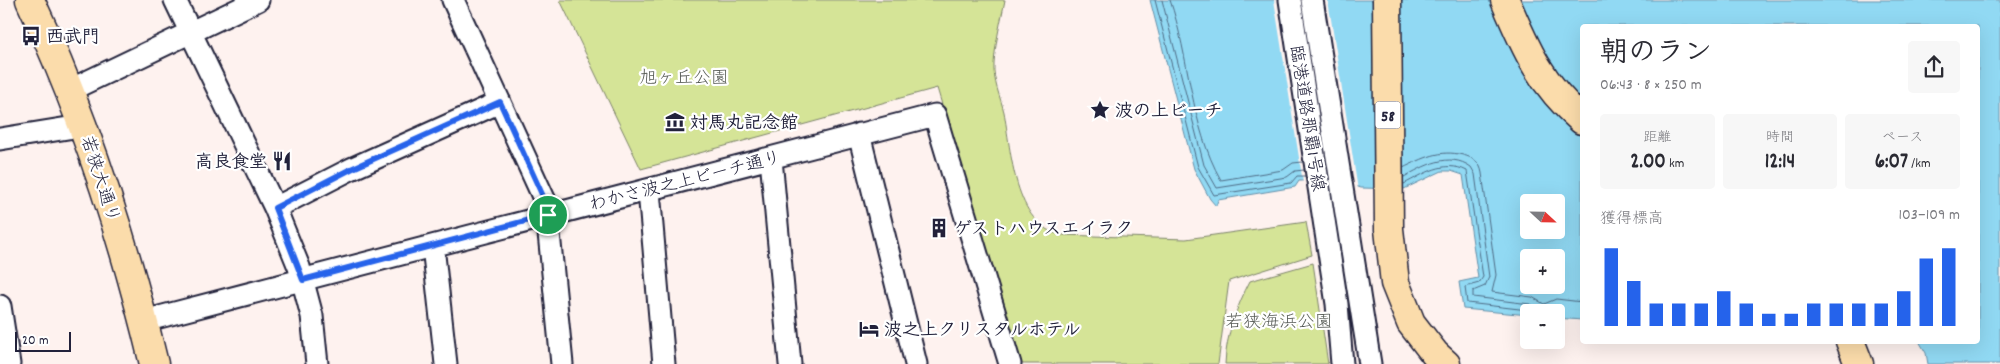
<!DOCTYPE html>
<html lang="ja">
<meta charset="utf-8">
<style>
:root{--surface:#fff;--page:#f7f7f7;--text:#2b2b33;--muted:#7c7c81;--accent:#2563eb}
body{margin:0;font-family:Dekko,"Klee One",sans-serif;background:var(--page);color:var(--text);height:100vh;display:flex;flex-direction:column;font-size:19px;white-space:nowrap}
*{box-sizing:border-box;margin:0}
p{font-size:16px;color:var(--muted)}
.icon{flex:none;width:28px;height:28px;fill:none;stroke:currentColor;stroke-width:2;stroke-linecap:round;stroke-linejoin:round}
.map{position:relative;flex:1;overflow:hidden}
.side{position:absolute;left:1580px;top:24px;width:400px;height:320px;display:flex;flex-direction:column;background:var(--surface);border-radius:5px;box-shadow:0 5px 20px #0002}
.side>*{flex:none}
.needle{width:32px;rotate:112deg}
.controls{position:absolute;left:1520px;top:194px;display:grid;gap:10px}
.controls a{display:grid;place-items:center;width:45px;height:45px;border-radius:5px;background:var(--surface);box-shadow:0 5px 20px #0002;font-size:25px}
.scale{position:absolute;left:15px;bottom:12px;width:56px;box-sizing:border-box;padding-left:5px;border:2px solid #22223b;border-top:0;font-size:14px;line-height:18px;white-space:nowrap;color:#22223b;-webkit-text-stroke:4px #fff;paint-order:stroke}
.pin{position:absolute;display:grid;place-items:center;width:42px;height:42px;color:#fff;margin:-21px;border:2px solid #fff;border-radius:50%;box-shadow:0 1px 5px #0007}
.round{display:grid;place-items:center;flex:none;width:52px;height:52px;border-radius:5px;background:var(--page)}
.head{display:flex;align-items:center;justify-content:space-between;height:85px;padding:0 20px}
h1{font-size:28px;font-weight:700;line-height:38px}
.stats{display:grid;grid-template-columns:repeat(3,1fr);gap:8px;height:85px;padding:5px 20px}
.stats div{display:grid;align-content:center;border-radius:5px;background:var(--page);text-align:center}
.stats b{font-size:21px;font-weight:700}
.stats small{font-size:14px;font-weight:400}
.stats p{font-size:14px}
.chart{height:140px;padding:10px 20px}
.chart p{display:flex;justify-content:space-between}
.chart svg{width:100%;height:90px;margin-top:5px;stroke:var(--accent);stroke-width:6}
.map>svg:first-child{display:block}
</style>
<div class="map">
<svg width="2000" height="364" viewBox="0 0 2000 364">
<rect width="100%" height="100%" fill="#fef2ef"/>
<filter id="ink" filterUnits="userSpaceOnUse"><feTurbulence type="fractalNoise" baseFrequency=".02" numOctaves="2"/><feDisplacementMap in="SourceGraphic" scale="10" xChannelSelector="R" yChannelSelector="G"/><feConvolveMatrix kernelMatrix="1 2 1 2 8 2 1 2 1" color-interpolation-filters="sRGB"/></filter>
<g filter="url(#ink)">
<path fill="#d5e497" stroke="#7c8369" d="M560,0H1005C1001,21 995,43 994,64C993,81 1000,96 1004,112C1011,150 1014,227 1062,235L1186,239L1306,222L1312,255L1229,281L1218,364H1020L937,88L641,169Z
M1313,263L1328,364H1225C1226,335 1237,306 1250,281Z"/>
<path fill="#91d9f3" stroke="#6590a9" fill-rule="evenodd" d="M1150,0H2000V364H1928L1926,353L1919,341H1978V26H1582V320L1556,318V312H1529V315L1463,309L1459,282L1478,278L1463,175L1451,171H1442L1404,189L1361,188L1341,181H1299L1295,187L1218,200L1216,206L1210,199L1194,169ZM1529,202H1556V230H1529ZM1529,258H1556V285H1529Z"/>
<path fill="#fef2ef" d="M1274,0H1328L1358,190L1341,184L1303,183Z"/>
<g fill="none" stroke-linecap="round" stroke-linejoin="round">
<path stroke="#4e6b85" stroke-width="1" d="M1155,0L1198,167L1214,195L1291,183L1297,176H1305
M1162,0L1204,165L1217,188L1287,177L1295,171L1304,170
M1170,0C1190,58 1190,125 1221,180L1283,170L1293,163L1303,162
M1403,168C1424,158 1440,149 1463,155C1474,158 1480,162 1482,173L1496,275L1492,292L1532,297L1544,304L1556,299L1582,302
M1404,177C1424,166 1449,151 1471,167L1475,174L1489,277L1485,286L1473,291V297L1530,304L1536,307L1539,312
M1404,184C1424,174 1444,159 1467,171L1483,277L1479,283L1465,287L1467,303L1528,310L1532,312"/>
<defs>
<path id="minor" d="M175,0L275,208L299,267L312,316L317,364
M453,0L546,203L562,364
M1290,0L1337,304L1342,364
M1312,0L1370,364
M70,90L258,0
M859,134L916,364
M0,139L68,128L83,123
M771,159L790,364
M649,191L664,364
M275,208L351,169L500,102
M433,246L446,364
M0,306L9,364
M144,321L935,115L1010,364"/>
<path id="major" d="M30,0C85,117 124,239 154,364"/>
<path id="highway" d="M1387,0L1389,229L1395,283L1411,323L1435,354L1446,364
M1505,0C1526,50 1541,84 1582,120
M1850,341L1859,364"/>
</defs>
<use href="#minor" stroke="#22223b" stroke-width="25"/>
<use href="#major" stroke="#22223b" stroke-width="31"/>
<use href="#highway" stroke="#22223b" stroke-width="31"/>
<use href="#minor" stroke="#fff" stroke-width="21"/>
<use href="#major" stroke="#fbdcab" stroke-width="28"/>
<use href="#highway" stroke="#fbdcab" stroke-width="28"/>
</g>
</g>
<g fill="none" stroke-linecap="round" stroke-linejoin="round" filter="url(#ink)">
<defs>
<path id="route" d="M500,102L546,203L548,215L303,280L275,208L351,169Z"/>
</defs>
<use href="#route" stroke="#fff" stroke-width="10"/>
<use href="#route" stroke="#2563eb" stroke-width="6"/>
</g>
<defs>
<symbol id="bus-bare" viewBox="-9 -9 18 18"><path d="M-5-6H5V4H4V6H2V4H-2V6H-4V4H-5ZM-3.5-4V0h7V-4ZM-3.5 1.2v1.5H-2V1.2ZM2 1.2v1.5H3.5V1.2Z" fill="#22223b" stroke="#fff" stroke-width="2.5" paint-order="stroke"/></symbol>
<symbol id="sight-bare" viewBox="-9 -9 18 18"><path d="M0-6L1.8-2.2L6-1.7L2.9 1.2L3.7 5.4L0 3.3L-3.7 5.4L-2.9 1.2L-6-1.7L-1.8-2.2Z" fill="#22223b" stroke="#fff" stroke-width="2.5" paint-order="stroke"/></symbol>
<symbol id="museum-bare" viewBox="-9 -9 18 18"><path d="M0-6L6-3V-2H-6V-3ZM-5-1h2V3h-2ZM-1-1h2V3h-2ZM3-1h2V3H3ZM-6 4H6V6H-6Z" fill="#22223b" stroke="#fff" stroke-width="2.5" paint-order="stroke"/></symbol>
<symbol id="restaurant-bare" viewBox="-9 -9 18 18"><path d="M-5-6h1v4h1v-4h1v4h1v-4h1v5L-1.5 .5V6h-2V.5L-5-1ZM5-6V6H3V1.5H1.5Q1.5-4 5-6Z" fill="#22223b" stroke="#fff" stroke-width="2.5" paint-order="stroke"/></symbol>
<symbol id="building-bare" viewBox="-9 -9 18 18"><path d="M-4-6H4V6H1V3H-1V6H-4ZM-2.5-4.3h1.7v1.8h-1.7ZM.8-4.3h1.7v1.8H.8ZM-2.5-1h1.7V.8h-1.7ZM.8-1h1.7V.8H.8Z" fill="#22223b" stroke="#fff" stroke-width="2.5" paint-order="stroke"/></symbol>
<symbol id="hotel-bare" viewBox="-9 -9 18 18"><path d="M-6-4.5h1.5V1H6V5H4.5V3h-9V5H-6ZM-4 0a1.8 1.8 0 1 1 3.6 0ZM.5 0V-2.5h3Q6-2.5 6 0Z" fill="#22223b" stroke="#fff" stroke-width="2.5" paint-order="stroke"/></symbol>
</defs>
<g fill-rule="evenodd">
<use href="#bus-bare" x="17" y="22" width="28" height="28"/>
<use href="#sight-bare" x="1086" y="96" width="28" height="28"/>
<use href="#museum-bare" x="661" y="108" width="28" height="28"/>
<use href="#restaurant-bare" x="268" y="147" width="28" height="28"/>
<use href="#building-bare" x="925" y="214" width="28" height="28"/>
<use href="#hotel-bare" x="855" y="315" width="28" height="28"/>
</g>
<g text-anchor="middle" stroke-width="4.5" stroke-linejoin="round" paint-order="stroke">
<rect fill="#fff" stroke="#646476" stroke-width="1" x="1375.5" y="101.5" width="25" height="27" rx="4"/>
<g font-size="16" font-weight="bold" fill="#22223b">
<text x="1388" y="121">58</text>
</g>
<g font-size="18" font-weight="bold" fill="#22223b" stroke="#fff" text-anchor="start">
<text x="46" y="42">西武門</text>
<text x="1115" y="116">波の上ビーチ</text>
<text x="690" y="128">対馬丸記念館</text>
<text x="267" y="167" text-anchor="end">高良食堂</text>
<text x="954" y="234">ゲストハウスエイラク</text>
<text x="884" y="335">波之上クリスタルホテル</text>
</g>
<g font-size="18" fill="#585c57" stroke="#fff">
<text x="684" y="83">旭ヶ丘公園</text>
<text x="1279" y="327">若狭海浜公園</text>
</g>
<g font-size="18" fill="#22223b" stroke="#fff">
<text transform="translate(1308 118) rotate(81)" y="6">臨港道路那覇1号線</text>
<text transform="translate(101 179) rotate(72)" y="6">若狭大通り</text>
<text transform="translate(685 180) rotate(-14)" y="6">わかさ波之上ビーチ通り</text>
</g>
</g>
</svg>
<div class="controls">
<a><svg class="needle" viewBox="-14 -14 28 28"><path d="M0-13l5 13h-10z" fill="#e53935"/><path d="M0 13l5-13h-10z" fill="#7c7c81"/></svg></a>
<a>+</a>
<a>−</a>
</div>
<div class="scale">20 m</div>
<div class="pin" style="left:548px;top:215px;background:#1e9e55"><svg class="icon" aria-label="arrive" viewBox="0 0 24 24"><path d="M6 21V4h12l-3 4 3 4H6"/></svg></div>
<section class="side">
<div class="head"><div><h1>朝のラン</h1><p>06:43 · 8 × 250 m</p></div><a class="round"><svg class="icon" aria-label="share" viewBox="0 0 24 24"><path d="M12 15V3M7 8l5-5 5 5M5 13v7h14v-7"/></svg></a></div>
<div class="stats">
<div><p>距離</p><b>2.00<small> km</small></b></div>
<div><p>時間</p><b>12:14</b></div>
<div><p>ペース</p><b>6:07<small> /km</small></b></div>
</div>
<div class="chart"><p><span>獲得標高</span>103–109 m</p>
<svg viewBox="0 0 160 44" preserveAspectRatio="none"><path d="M5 44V6M15 44V22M25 44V33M35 44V33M45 44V33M55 44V27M65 44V33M75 44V38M85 44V38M95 44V33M105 44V33M115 44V33M125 44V33M135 44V27M145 44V11M155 44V6"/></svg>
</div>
</section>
</div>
